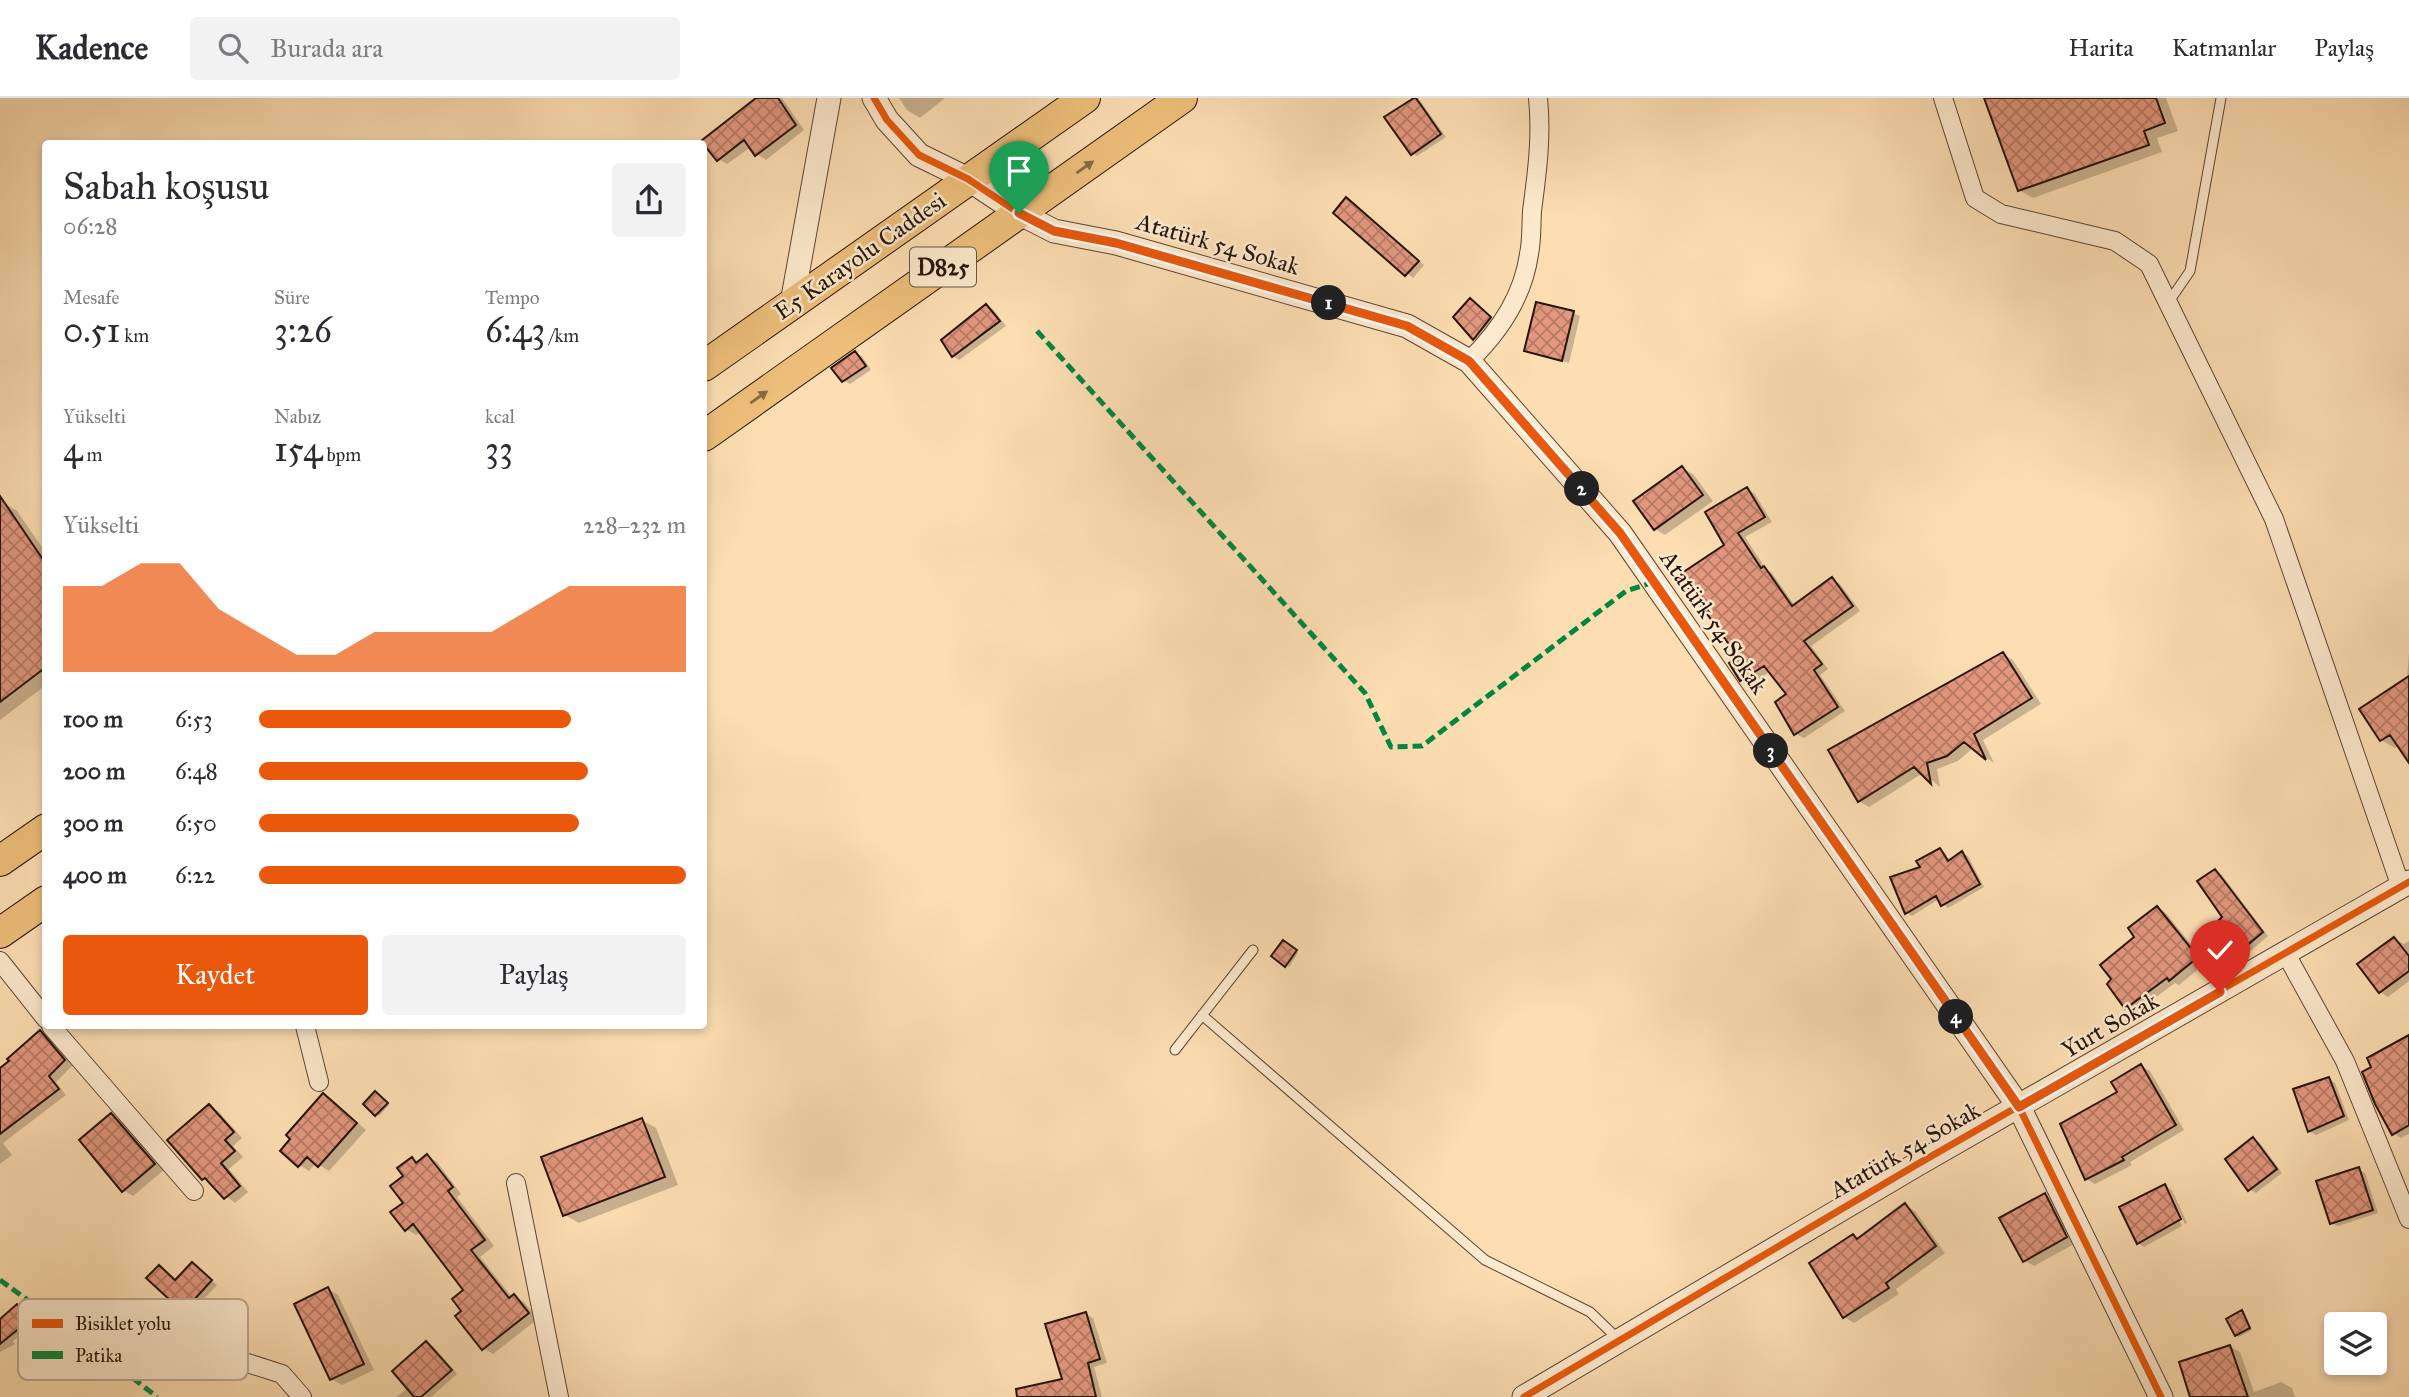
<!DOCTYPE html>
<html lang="tr">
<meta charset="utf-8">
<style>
:root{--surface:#fff;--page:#f2f2f3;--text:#2b2b33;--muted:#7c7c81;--line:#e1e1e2;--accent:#ea580c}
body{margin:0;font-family:"IM FELL Great Primer",serif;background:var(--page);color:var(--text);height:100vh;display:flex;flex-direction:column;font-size:26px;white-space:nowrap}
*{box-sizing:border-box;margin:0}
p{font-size:23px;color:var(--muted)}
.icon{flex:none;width:38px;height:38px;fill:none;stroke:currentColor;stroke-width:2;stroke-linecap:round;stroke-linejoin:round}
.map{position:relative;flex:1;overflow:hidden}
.details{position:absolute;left:42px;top:42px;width:665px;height:889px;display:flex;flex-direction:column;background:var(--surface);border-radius:7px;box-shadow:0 4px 10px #0003}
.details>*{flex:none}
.tools{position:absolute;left:2324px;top:1214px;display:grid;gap:14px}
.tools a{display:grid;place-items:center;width:63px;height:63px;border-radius:7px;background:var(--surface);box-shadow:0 4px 10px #0003;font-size:35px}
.pin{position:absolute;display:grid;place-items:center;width:60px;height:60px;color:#fff;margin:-72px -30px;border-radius:50% 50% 50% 0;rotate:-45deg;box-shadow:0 0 7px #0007}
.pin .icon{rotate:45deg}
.km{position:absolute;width:35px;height:35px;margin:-18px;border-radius:50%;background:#222;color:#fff;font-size:19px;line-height:35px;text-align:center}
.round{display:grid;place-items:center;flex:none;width:74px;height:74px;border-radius:7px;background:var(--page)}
.overview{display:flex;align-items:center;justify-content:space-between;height:119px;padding:0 21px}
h1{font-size:38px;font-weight:600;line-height:52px}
.stats{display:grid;grid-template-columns:repeat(3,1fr);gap:10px;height:119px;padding:7px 21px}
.stats div{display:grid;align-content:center}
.stats b{font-size:35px;font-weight:600}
.stats small{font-size:19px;font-weight:400}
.stats p{font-size:19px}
.chart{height:196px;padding:14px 21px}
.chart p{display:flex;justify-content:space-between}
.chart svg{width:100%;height:126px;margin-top:7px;fill:var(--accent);opacity:.7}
.button{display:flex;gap:14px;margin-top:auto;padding:14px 21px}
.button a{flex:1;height:80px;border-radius:7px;background:var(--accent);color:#fff;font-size:28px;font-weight:600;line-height:80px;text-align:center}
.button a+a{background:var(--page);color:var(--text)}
ul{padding:0 21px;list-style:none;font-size:23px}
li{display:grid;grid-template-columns:112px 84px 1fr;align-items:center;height:52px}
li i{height:18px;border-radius:9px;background:var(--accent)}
header{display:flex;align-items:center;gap:42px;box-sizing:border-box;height:98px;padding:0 35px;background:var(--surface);border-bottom:2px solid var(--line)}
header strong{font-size:33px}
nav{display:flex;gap:38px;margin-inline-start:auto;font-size:24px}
.search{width:490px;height:63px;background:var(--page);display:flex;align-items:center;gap:18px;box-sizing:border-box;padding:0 24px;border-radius:7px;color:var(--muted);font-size:26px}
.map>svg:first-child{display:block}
</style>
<header>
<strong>Kadence</strong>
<div class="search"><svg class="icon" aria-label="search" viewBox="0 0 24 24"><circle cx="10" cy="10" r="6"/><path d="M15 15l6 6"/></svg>Burada ara</div>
<nav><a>Harita</a><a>Katmanlar</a><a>Paylaş</a></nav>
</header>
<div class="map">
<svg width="2409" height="1299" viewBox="0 0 2409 1299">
<defs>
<pattern id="building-cross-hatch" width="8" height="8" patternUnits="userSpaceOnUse" patternTransform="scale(1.75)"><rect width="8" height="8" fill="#e2977e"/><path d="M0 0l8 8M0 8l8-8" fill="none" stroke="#b77a65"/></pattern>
</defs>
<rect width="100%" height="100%" fill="#fddeb3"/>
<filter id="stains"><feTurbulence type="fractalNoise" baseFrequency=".00286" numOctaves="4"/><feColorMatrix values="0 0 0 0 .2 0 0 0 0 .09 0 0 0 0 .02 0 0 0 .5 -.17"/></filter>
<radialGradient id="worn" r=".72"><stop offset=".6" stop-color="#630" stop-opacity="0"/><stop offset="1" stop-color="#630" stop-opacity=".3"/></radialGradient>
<path fill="#0003" d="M759,0H782L804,32L766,62L757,56L751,49L727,66L718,61Z
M899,0H945L920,20L907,12Z
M1986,0H2166L2178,33L2157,40L2162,54L2033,100L2019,92Z
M1415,1L1421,4L1446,39L1417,58L1412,55Z
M1347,101L1424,167L1413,180L1335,114Z
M1471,203L1497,224L1480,245L1474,241L1455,219Z
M987,208L993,211L1006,228L959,262L953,258Z
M1573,215L1580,218L1569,265L1526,252Z
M855,255L862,258L871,272L850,286L843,282Z
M1682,370L1693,376L1713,403L1665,437L1655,431Z
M1747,391L1755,396L1772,424L1745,439L1766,471L1772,475L1795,508L1832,482L1840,486L1860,513L1811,548L1828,571L1820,577L1845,613L1804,640L1796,636L1788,597L1771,573L1750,587L1742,582L1731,566L1740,560L1726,447Z
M4,405L17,413L46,455V587L0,622V408Z
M2409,554V662L2399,647L2395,650L2381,642L2407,581Z
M2003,556L2013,562L2041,606L1983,642L1994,665L1973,650L1958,663L1937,671L1940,689L1923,675L1869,709L1859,703Z
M1940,752L1945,755L1950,763L1962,755L1968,758L1984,789L1948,810L1939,801L1912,818L1907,815L1922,770Z
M2215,773L2222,777L2268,838L2246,857L2240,853Z
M2157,810L2166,815L2206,865L2179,887L2175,885L2135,915L2127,910L2137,839Z
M2395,841L2404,846L2409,843V883L2388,899L2380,894Z
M1283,844L1298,855L1289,869L1273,858Z
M41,935L49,940L73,967L56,984L66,997L3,1045L12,1057L0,1066V969Z
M2409,936V1036L2401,1040L2393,1035L2374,970L2399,945L2398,943Z
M2141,968L2150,973L2184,1032L2130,1064L2132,1067L2095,1086L2087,1081L2119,995Z
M2329,981L2335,985L2349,1022L2316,1037L2309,1033Z
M324,997L334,1003L366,1032L329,1073L316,1065L309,1073L299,1067Z
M378,997L389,1007L379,1018L377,1016Z
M209,1008L218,1013L242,1040L233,1048L243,1059L229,1071L248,1094L235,1105L203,1080Z
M111,1017L122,1023L164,1072L133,1098L123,1092Z
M642,1022L656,1030L678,1087L579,1125L565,1117Z
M2253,1041L2260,1045L2282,1075L2256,1095L2249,1091Z
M427,1058L437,1064L461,1096L457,1099L494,1148L480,1159L512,1199L514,1198L524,1204L538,1221L493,1256L483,1250L464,1213L465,1192L421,1134L416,1137L406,1131L405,1079L412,1061L418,1065Z
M2358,1071L2365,1075L2378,1115L2338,1128L2331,1125Z
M2165,1088L2172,1092L2187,1125L2185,1126L2169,1091H2166L2182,1128L2144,1149L2138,1145Z
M2045,1097L2055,1103L2076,1145L2034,1168L2024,1162Z
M1905,1107L1915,1113L1945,1155L1896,1191L1899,1196L1854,1225L1844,1219L1853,1138L1859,1141Z
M192,1166L217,1187L190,1216L184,1212L159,1169L177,1183Z
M328,1191L338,1197L374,1272L342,1287L331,1281Z
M23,1212L36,1224L13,1243L15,1246L0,1254V1222Z
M2242,1214L2252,1232L2239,1239L2236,1237Z
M1086,1216L1093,1220L1107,1265L1094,1269L1102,1299H1024L1065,1283Z
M427,1245L433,1248L457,1276L431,1299H396L408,1290Z
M2230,1248L2240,1254L2254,1294L2281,1284L2292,1290L2295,1299H2192Z"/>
<path fill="url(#building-cross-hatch)" stroke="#26140b" stroke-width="2" d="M756,0H778L796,27L755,58L744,42L717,63L701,43Z
M1414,0H1416L1441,36L1411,57L1384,19Z
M1984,0H2156L2165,25L2144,33L2149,47L2018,93Z
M1346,99L1419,163L1405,178L1333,115Z
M1470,200L1491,219L1473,242L1453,219Z
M1536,204L1574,213L1562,263L1524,253Z
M986,206L1000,223L952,259L941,242Z
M855,253L866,268L842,284L831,270Z
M1682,368L1703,397L1654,432L1633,403Z
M1747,389L1765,419L1738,435L1761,470L1764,468L1792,508L1832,479L1853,508L1804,543L1822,566L1814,572L1838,609L1794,637L1775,604L1786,596L1764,568L1740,583L1729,565L1738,559L1679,477L1724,447L1705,414Z
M0,398L46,466V569L0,604Z
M2003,554L2032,600L1974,636L1986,662L1964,644L1947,658L1927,665L1931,686L1914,669L1858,704L1828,652Z
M2409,578V665L2390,637L2380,643L2359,611Z
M1940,750L1948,763L1962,753L1980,786L1941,808L1936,798L1905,816L1890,779L1920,769L1916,763Z
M2215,771L2263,834L2239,854L2215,826L2222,819L2197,783Z
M2157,808L2198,859L2169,883L2167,880L2125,911L2107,886L2111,881L2100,867L2134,839L2128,830Z
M2394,839L2409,858V873L2379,895L2357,866Z
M1283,842L1297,852L1285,869L1271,858Z
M40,932L65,962L49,978L59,991L0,1036V970L9,963L7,961Z
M2409,937V1027L2392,1037L2375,1006L2362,974L2371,969L2367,960Z
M2141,966L2176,1027L2122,1059L2124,1062L2085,1082L2060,1026L2117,994L2111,984Z
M2329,979L2344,1018L2308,1034L2293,991Z
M375,993L388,1005L375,1018L363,1006Z
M323,995L357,1025L318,1069L307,1059L298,1069L280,1053L290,1041L286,1037Z
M209,1006L234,1034L225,1042L235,1053L221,1065L240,1088L224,1101L205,1080L202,1082L167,1042Z
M111,1015L155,1066L122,1094L79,1042Z
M642,1020L665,1079L563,1118L541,1059Z
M2253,1039L2277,1071L2248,1093L2225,1061Z
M427,1056L453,1089L448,1093L485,1142L471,1152L509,1200L514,1196L529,1215L482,1252L455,1218L461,1213L452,1201L463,1192L413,1126L405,1133L390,1114L403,1105L390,1088L403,1078L397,1070L412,1059L416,1065Z
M2359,1069L2373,1112L2330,1126L2316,1083Z
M2165,1086L2181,1121L2137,1146L2119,1109Z
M2045,1095L2067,1139L2023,1164L1999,1120Z
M1905,1105L1936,1148L1886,1185L1889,1190L1843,1220L1809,1165L1853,1136L1857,1141Z
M192,1164L212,1182L183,1214L146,1180L159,1167L175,1182Z
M328,1189L364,1266L330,1282L294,1206Z
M17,1206L32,1220L0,1246V1221Z
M2242,1212L2250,1230L2235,1238L2226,1221Z
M1086,1214L1100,1261L1088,1265L1096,1299H1017L1016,1291L1062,1281L1045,1226Z
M426,1243L452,1272L421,1299H414L392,1273Z
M2230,1247L2248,1299H2190L2179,1264Z"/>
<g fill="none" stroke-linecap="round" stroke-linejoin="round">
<defs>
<path id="service" d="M2168,205L2190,173L2221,0
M1202,917L1485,1162L1590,1214L1618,1241
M1175,952L1253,852"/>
<path id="minor" d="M1943,0L1975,100L2001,116L2115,143L2149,166L2274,421L2401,789
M1469,263C1499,234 1523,199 1529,156C1532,142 1531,128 1532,113C1537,75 1542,39 1538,0
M2286,856L2345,963L2409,1121
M0,863L46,921
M51,928L194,1093
M305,928L319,984
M516,1085L559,1299
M86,1246L99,1220L150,1234L282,1276L302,1299"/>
<path id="tertiary" d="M874,0L887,22L919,57L968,81L1019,115L1054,133L1116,145L1407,228L1469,263L1620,435L2019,1009L2161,1299
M792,205L829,0
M1524,1299L1916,1067L2409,784"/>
<path id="trunk" d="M704,268L1085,0
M704,338L1182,0
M0,763L46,731
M0,835L46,803"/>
</defs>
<use href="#service" stroke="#5c4635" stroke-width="11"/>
<use href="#minor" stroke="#5c4635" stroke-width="20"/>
<use href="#tertiary" stroke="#5c4635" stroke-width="25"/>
<use href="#trunk" stroke="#26140b" stroke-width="32"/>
<use href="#service" stroke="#feeace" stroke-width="9"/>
<use href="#minor" stroke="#feeace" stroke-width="18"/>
<use href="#tertiary" stroke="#feeace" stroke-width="23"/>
<use href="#trunk" stroke="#eebf7a" stroke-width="30"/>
<path stroke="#00873e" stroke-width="5" stroke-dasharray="10 5" stroke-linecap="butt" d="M1037,233L1365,595L1391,649L1422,648L1626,493L1654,484
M0,1182L106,1259L157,1299"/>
<defs>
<path id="cycleway" d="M874,0L887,22L919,57L968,81L1019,115L1054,133L1116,145L1407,228L1469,263L1620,435L2019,1009L2161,1299
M1524,1299L1916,1067L2409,784"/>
</defs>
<use href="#cycleway" stroke="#feeace" stroke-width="11"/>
<use href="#cycleway" stroke="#e8590c" stroke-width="7"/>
</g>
<defs><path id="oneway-solid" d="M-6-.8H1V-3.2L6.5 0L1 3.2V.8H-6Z" transform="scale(1.75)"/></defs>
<g fill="#8a6a42">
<use href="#oneway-solid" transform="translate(1085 69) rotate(-35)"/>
<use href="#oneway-solid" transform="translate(759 299) rotate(-35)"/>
</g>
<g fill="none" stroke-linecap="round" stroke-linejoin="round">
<defs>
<path id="route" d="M1019,115L1054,133L1116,145L1407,228L1469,263L1620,435L2019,1009L2220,894"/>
</defs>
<use href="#route" stroke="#fff" stroke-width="14"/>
<use href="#route" stroke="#ea580c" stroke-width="9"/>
</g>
<g text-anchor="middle" stroke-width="5" stroke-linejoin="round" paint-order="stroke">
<rect fill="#feeace" stroke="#675446" stroke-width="2" x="910" y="149.5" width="66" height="39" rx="5"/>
<g font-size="23" font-weight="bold" fill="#26140b">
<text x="943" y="177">D825</text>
</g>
<g font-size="24" fill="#26140b" stroke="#feeace">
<text transform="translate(1218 146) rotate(16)" y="8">Atatürk 54 Sokak</text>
<text transform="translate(860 158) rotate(-35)" y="8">E5 Karayolu Caddesi</text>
<text transform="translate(1714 524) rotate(55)" y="8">Atatürk 54 Sokak</text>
<text transform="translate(2110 927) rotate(-30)" y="8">Yurt Sokak</text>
<text transform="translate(1905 1052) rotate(-30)" y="8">Atatürk 54 Sokak</text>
</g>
</g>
<rect x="18" y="1201" width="230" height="81" rx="10" fill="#feeace" stroke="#bdaa94" stroke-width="2"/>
<rect x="32" y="1221" width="31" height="9" fill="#e8590c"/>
<rect x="32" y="1253" width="31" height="8" fill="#00873e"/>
<g font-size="19" fill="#26140b">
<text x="75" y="1232">Bisiklet yolu</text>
<text x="75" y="1264">Patika</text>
</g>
<rect width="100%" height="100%" filter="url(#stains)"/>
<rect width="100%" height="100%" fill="url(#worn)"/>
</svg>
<div class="tools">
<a><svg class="icon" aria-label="layers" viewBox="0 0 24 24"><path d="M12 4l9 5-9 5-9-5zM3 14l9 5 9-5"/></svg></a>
</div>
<div class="pin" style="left:1019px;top:115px;background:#1e9e55"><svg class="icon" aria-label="arrive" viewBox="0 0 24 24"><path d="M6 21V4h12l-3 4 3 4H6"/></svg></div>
<div class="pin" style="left:2220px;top:894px;background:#d93025"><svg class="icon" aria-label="check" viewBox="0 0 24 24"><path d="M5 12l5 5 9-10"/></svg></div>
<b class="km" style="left:1329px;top:205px">1</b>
<b class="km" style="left:1582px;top:391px">2</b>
<b class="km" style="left:1771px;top:653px">3</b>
<b class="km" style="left:1956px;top:919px">4</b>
<section class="details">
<div class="overview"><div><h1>Sabah koşusu</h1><p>06:28</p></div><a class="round"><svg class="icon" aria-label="share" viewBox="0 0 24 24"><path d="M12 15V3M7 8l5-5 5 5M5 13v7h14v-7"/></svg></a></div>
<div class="stats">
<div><p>Mesafe</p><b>0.51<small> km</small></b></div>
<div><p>Süre</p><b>3:26</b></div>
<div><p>Tempo</p><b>6:43<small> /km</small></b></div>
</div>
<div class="stats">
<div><p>Yükselti</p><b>4<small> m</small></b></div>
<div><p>Nabız</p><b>154<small> bpm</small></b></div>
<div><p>kcal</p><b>33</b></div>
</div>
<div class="chart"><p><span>Yükselti</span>228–232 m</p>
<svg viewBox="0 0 160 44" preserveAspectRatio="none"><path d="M0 44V14L10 14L20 6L30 6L40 22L50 30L60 38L70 38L80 30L90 30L100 30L110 30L120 22L130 14L140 14L150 14L160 14V44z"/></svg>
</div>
<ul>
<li><b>100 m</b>6:53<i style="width:73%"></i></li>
<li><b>200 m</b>6:48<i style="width:77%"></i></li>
<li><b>300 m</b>6:50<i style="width:75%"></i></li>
<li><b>400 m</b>6:22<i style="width:100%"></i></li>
</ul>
<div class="button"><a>Kaydet</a><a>Paylaş</a></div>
</section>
</div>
